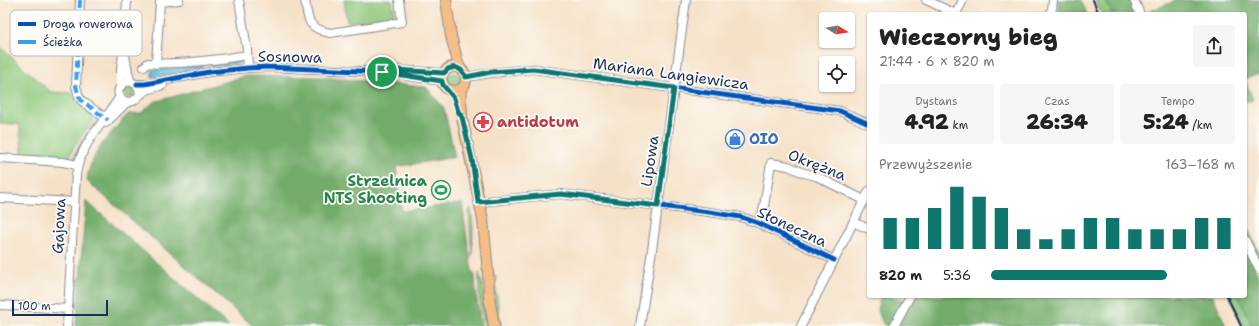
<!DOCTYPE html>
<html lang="pl">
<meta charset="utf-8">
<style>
:root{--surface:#fff;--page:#f6f6f6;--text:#222;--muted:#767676;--accent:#0f766e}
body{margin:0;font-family:"Shantell Sans",sans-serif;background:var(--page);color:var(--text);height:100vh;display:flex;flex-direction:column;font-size:15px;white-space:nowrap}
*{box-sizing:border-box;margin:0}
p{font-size:13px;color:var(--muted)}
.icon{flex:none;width:22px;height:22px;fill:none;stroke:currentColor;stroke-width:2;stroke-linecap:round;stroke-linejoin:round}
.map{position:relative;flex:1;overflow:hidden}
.sheet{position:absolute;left:867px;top:12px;width:380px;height:286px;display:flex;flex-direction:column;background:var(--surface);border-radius:4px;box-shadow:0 1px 3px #0004}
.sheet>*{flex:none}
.needle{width:26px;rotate:101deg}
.controls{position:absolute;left:819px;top:12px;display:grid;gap:8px}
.controls a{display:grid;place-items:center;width:36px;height:36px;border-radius:4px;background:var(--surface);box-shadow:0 1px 3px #0004;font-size:20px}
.scale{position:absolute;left:12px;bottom:10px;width:96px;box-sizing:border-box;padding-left:4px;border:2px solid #1b2f5e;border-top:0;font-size:11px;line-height:14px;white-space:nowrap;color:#1b2f5e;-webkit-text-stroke:3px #fdfcf7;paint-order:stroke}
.pin{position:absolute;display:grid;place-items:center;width:34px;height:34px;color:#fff;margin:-17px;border:2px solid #fff;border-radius:50%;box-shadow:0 1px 4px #0007}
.round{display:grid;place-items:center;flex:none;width:42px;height:42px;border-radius:4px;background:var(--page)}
.summary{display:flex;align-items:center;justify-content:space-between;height:68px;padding:0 12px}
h1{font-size:22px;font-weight:800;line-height:30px}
.metrics{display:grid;grid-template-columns:repeat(3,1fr);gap:6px;height:68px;padding:4px 12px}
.metrics div{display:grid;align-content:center;border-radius:4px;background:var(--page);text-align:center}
.metrics b{font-size:20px;font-weight:800}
.metrics small{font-size:11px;font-weight:400}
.metrics p{font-size:11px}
.chart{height:112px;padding:8px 12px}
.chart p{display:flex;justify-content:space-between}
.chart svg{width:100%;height:72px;margin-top:4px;stroke:var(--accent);stroke-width:6}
ul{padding:0 12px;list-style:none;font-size:13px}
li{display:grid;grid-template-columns:64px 48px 1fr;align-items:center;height:30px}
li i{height:10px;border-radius:5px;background:var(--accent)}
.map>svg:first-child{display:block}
</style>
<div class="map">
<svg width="1259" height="326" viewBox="0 0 1259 326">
<rect width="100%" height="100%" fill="#fdfcf7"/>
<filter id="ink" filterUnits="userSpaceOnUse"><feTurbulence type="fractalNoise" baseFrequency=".025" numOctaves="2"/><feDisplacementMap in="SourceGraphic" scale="8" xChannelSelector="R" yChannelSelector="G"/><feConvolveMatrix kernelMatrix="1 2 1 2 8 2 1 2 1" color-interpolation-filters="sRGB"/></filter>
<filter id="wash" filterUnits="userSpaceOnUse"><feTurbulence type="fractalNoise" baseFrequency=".012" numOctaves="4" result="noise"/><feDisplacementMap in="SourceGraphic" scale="16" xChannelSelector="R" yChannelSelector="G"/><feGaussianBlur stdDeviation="0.9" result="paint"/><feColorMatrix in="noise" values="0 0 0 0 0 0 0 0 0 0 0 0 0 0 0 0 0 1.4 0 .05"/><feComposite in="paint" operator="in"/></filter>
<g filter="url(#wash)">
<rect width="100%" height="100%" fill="#f5e1c7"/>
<path fill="#8fc77b" stroke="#557b6c" d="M344,0H392L394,16L347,22Z
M1095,0H1106L1112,14H1102Z
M0,47L51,92L71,93L96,117L74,146L67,163L23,157L19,124H0Z
M447 80a7 7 0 1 1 14 0a7 7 0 1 1-14 0Z
M123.5 92a5.5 5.5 0 1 1 11 0a5.5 5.5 0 1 1-11 0Z
M98,119L99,121L81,147L75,161L72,160L82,140Z
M471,208L473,225L472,256L469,212Z
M479,273L483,287L490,326H484L479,294Z
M491,275L495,276L497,280L495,284L501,326H497Z
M1230,296H1238L1252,326H1243Z"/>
<path fill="#73ac6b" stroke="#476e64" d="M1057,0H1081L1087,14H1060Z
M1106,0H1130L1136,14H1112Z
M1177,0H1259V74L1245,79V14H1147L1148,12Z
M246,76L321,77L426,87L444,108L455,157L396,167L402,211L462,203L472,271L475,276L476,294L481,326H253L87,181C89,154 111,133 128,114L141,113L154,102Z
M1245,79L1253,100L1245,102Z
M86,201L229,326H76Z
M1245,222L1259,253V264L1245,234Z
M1245,247L1259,277V326H1252L1238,296H1245Z
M881,296L913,301L916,296H1213L1226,326H886L883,324L877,308Z"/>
<path fill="#5cbdda" stroke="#3c769c" d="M240,60V63L212,67L211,64Z
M202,65L203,68L152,77V70Z"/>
</g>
<g filter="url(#ink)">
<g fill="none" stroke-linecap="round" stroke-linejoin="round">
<defs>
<path id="minor" d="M80,0L76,86L79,97L82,101L108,120
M239,0L247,49L248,68
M305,0C308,20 307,28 330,33L402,22L399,0
M926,0L956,14
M1134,0L1140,14
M956,14L963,0
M1050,14L1052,9L1053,0
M125,56L130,81
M156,64L160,2L179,0
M144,67L148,63C179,65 216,60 247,55
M407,76L442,81
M466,77L491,73L533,69L840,111L869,124
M137,84H145L209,72L248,68L267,67L382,72L396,70L444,73
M121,85V68L124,47L127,0
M139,96C141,89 138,85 132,82C123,80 113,91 122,99C132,108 138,95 145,91C151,88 157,87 163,85
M106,123L127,102
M0,158L63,162L77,165
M0,198L74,202
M478,202L561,194L709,212L741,217L758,223L834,260
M853,222L869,229
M758,223L763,212L771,163L788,166L804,173L816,176L864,200
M1245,240L1259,269
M0,305L68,309
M67,326L76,175C80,143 105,123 120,96
M640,326L652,250L686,0
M801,326L869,191
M894,326L910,296"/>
<path id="major" d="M446,0L451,36L458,63L461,70
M442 79a12 12 0 1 1 24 0a12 12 0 1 1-24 0Z
M461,89C459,99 463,107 462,117L483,220L488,272L489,297L494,326"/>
</defs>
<use href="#minor" stroke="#888892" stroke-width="10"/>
<use href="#major" stroke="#888892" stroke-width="12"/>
<use href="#minor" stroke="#fff" stroke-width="8"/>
<use href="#major" stroke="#f6be87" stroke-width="10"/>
<path stroke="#1b2f5e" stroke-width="2" d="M1093,0L1099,14
M1227,296L1241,326"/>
<path stroke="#3b9de6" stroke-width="4" stroke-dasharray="8 4" stroke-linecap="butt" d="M80,0L76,86L79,97L82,101L108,120"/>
<defs>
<path id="cycleway" d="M466,77L491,73L533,69L840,111L869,124
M137,84H145L209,72L248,68L267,67L382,72L396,70L444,73
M478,202L561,194L709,212L741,217L758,223L834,260"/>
</defs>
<use href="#cycleway" stroke="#fdfcf7" stroke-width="8"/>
<use href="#cycleway" stroke="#0057b8" stroke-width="5"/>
</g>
</g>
<g fill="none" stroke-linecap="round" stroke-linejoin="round" filter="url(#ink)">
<defs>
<path id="route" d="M455,67L461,70L466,77L491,72L533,69L674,88L658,206L561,194L478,202L472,159L462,117L458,111L454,98L443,85L442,81L382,72L396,70L444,73L448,69Z"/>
</defs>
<use href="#route" stroke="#fff" stroke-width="8"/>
<use href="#route" stroke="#0f766e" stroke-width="5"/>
</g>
<defs>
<symbol id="pharmacy-ring" viewBox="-11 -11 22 22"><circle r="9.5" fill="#fdfcf7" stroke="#e0444e" stroke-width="1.5"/><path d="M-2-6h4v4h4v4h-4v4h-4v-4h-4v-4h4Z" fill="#e0444e"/></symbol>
<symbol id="shop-ring" viewBox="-11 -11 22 22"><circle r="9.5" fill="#fdfcf7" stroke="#3f7fe0" stroke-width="1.5"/><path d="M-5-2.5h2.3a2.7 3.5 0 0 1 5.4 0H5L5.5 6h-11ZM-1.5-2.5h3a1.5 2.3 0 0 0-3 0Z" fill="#3f7fe0"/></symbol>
<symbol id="stadium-ring" viewBox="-11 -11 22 22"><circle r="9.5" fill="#fdfcf7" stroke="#2e9e5b" stroke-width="1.5"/><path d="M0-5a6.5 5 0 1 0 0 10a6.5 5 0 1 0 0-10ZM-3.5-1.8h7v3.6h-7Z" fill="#2e9e5b"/></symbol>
</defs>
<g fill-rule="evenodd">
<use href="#pharmacy-ring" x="472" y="111" width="22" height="22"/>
<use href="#shop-ring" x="724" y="128" width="22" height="22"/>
<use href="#stadium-ring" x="430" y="179" width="22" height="22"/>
</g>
<g text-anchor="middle" stroke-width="3.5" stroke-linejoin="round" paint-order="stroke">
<g font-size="15" fill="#1b2f5e" stroke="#fdfcf7">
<text transform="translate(290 57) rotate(1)" y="5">Sosnowa</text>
<text transform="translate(671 74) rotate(8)" y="5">Mariana Langiewicza</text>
<text transform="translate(650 161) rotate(-82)" y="5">Lipowa</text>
<text transform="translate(817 165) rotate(21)" y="5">Okrężna</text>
<text transform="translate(59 226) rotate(-87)" y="5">Gajowa</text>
<text transform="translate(792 227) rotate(25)" y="5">Słoneczna</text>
</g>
<g font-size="15" font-weight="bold" fill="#be3a42" stroke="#fdfcf7" text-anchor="start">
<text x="497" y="127">antidotum</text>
</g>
<g font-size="15" font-weight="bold" fill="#366cbe" stroke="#fdfcf7" text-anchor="start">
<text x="749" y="144">OIO</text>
</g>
<g font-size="15" font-weight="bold" fill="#27864d" stroke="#fdfcf7" text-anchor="end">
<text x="427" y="186">Strzelnica<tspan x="427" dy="17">NTS Shooting</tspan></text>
</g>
</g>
<rect x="10" y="10" width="132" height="46" rx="6" fill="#fdfcf7" stroke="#b9bec9" stroke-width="1"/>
<rect x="18" y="22" width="18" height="4" fill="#0057b8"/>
<rect x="18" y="40" width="18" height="4" fill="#3b9de6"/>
<g font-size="11" fill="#1b2f5e">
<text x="43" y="28">Droga rowerowa</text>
<text x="43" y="46">Ścieżka</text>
</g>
</svg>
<div class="controls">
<a><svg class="needle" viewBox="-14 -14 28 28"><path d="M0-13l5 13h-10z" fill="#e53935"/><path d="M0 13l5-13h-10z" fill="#767676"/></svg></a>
<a><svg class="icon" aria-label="locate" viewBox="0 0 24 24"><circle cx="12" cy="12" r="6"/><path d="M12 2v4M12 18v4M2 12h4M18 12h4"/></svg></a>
</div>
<div class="scale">100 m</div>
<div class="pin" style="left:382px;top:72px;background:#1e9e55"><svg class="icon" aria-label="arrive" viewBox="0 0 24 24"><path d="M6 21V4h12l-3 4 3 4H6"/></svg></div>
<section class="sheet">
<div class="summary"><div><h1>Wieczorny bieg</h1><p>21:44 · 6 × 820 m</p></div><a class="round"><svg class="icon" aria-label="share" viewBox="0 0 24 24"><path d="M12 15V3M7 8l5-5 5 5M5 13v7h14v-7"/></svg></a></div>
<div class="metrics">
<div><p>Dystans</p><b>4.92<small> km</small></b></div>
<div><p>Czas</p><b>26:34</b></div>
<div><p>Tempo</p><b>5:24<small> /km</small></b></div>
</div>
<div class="chart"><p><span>Przewyższenie</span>163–168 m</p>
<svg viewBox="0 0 160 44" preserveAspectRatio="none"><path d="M5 44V25M15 44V25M25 44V19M35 44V6M45 44V12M55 44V19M65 44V32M75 44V38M85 44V32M95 44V25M105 44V25M115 44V32M125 44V32M135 44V32M145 44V25M155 44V25"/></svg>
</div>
<ul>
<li><b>820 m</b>5:36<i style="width:72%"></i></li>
</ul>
</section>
</div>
